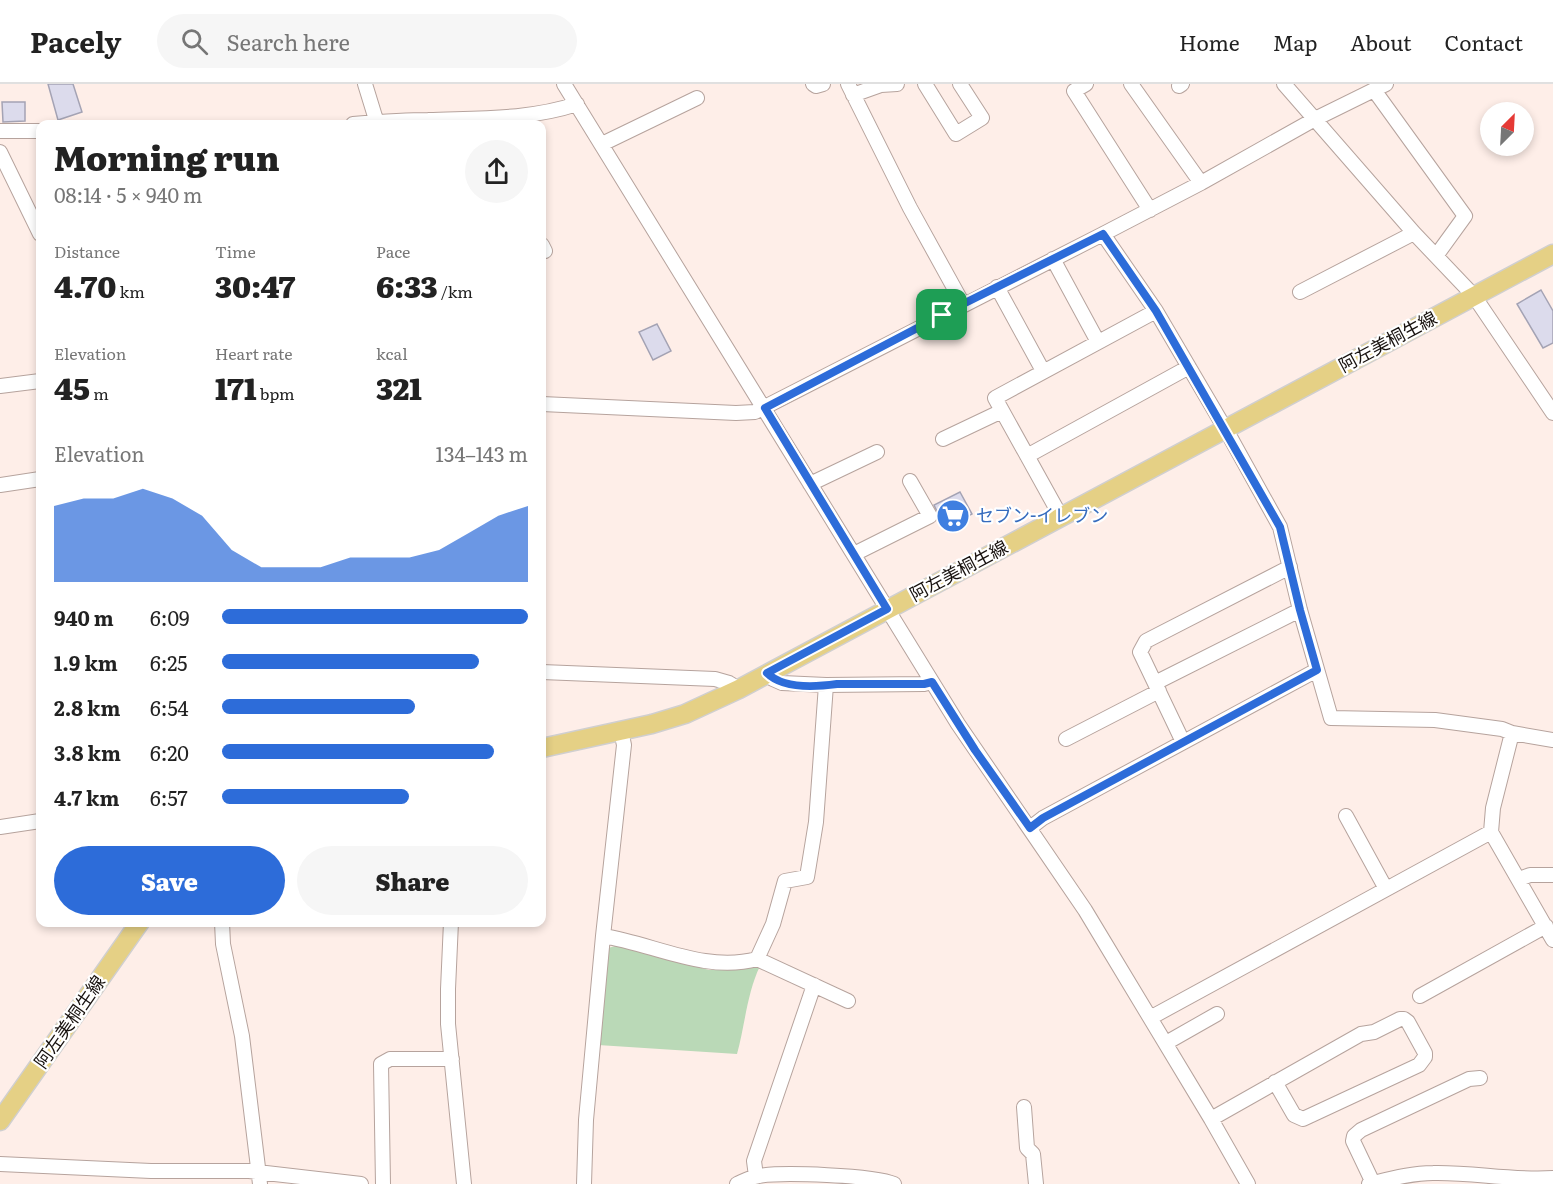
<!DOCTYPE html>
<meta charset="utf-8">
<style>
:root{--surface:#fff;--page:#f6f6f6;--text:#222;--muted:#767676;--line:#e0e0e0;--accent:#2d6cd9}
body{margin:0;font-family:Literata,"Noto Sans JP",serif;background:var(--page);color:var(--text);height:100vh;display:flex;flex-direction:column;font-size:22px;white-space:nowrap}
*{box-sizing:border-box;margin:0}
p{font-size:20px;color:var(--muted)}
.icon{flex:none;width:33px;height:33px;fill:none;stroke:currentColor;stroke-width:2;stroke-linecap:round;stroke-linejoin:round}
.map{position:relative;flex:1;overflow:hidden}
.details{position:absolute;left:36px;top:36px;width:510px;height:807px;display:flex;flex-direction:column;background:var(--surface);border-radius:12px;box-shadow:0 3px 9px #0003}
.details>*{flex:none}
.needle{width:39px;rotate:24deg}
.tools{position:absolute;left:1480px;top:18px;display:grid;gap:12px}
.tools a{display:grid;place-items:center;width:54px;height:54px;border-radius:50%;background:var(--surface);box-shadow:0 3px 9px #0003;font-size:30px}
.pin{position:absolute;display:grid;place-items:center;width:51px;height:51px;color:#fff;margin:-26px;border-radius:12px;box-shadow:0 3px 9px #0006}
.round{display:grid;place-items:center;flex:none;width:63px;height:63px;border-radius:32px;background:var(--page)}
.summary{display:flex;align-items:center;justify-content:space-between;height:102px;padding:0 18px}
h1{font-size:33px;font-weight:800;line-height:45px}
.figures{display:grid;grid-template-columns:repeat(3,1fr);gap:9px;height:102px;padding:6px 18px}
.figures div{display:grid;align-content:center}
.figures b{font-size:30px;font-weight:800}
.figures small{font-size:16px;font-weight:400}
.figures p{font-size:16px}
.chart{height:168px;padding:12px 18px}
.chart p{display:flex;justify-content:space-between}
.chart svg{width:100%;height:108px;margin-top:6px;fill:var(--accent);opacity:.7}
.cta{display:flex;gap:12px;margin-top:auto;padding:12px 18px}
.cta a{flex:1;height:69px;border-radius:36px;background:var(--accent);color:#fff;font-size:24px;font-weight:800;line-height:69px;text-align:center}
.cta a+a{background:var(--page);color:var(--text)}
ul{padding:0 18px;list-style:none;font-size:20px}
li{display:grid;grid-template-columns:96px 72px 1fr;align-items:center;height:45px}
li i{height:15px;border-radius:8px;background:var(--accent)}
header{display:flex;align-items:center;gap:36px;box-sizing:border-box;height:84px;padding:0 30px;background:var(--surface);border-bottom:2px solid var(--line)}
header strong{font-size:28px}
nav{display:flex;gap:33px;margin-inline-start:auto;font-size:21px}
.search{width:420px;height:54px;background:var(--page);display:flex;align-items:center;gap:15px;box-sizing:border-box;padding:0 21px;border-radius:33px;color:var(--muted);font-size:22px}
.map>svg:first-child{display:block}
</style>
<header>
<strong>Pacely</strong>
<div class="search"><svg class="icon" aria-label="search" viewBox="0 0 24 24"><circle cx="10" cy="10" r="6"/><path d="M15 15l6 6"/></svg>Search here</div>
<nav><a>Home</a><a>Map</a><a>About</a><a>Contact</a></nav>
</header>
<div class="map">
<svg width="1553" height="1100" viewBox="0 0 1553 1100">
<rect width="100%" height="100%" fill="#feeee8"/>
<path fill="#bad9b7" d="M619,861L709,886L760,882C747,909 745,941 737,970L598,961L608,864Z"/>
<path fill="#dcdbec" stroke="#a4a3b4" stroke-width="1.5" d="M48,0H73L82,28L58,36Z
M2,18H25V37L3,38Z
M1541,206L1553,227V259L1543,264L1517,220Z
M657,240L671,267L653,276L639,248Z
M960,408L972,430L945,445L934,421Z"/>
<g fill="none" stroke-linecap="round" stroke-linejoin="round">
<defs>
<path id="minor" d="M365,0L377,39
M564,0L958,640L1085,826L1211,1035L1248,1100
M813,0L816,2L823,0
M848,0L910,124L963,220
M925,0L956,50L982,34L960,0
M1086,0L1074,7L1150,126
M1131,0L1201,99
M1284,0L1414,149L1474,212L1553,329
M1179,2L1182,0
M1374,6L1465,132L1436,172
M853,11L881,1L897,0
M353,40C378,38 403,36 428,36C478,34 529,36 577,20
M0,47H40
M602,60L697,14
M0,68L40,150
M1103,150L1156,227L1230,353L1280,443L1300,526L1331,634L1435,636L1502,645L1512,649L1553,656
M542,161L545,167
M1053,175L1098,258
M997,203L1043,287
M1300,208L1414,149
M0,302L40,297
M542,320L736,329L755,328L1103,150L1201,99L1315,35L1386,0
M943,355L1002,327
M1027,372L1189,283
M810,400L877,368
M0,401L40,395
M1061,433L995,314L1156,227
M854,470L930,432L910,397
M542,588L715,595L729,599L739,605
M767,589L773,595L782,599L826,601L924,600L932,598
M1155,599L1300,526
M1512,649L1493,724L1491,748L1553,856
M1066,655L1159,607
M1183,658L1140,568L1146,557L1290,483
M1346,732L1386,805
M0,743L40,737
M1030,744L1043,734L1317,586
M1519,795L1530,791H1553
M222,838L223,860L242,952L260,1100
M451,838L448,905V940L464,1100
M603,852C654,860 705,889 757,875L848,917
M757,875L773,840L785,797L807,793L816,738L826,601
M1420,912L1546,842
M1150,934L1491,748
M1166,959L1217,930
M1024,1023L1027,1064L1033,1070L1036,1100
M1211,1035L1361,950L1374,948L1400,935H1404L1408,938L1425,969V973L1419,981L1303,1035L1294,1031L1275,998
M0,1080L151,1087H249L361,1100
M756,1092L754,1077L814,901
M1373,1099L1353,1057L1354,1052L1361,1046L1469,995L1480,994
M383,1100L381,980L390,975H452
M584,1100L586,1036L603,852L624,661L621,647
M737,1100C744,1097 751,1093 759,1092C781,1088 874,1091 894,1100
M1369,1100C1390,1095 1412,1089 1433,1089C1473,1088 1512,1097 1553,1094"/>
<path id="major" d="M542,664L652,640L685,630L739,605L1553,170
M0,1037L140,838"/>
</defs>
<use href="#minor" stroke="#b6a39d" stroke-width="16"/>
<use href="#major" stroke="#d0cfcf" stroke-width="21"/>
<use href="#minor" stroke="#fff" stroke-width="14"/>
<use href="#major" stroke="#e5d085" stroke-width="18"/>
</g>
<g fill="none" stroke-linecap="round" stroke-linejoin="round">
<defs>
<path id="route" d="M1103,150L1156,227L1280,443L1300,526L1317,586L1043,734L1030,744L975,666L932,598L924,600H837C816,603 783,605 767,589L887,525L765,324L963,220Z"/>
</defs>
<use href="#route" stroke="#fff" stroke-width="12"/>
<use href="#route" stroke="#2d6cd9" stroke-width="8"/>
</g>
<defs>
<symbol id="supermarket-disc" viewBox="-11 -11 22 22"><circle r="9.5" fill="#3f7fe0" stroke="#fff"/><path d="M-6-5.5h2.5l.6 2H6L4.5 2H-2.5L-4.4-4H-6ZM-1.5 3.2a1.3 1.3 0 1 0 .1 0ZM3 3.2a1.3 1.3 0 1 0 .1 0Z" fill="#fff"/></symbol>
</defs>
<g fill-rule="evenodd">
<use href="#supermarket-disc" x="934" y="413" width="38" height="38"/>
</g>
<g text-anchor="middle" stroke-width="4.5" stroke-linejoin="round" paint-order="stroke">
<g font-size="18" fill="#16100d" stroke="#fff">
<text transform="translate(1388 258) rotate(-28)" y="6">阿左美桐生線</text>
<text transform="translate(959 487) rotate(-28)" y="6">阿左美桐生線</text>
<text transform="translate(70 938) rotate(-55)" y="6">阿左美桐生線</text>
</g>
<g font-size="18" fill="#366cbe" stroke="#fff" text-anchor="start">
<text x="976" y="438">セブン-イレブン</text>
</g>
</g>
</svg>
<div class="tools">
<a><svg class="needle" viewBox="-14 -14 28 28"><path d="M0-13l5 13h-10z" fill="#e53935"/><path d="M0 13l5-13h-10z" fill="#767676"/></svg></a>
</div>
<div class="pin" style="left:942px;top:231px;background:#1e9e55"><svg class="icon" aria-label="arrive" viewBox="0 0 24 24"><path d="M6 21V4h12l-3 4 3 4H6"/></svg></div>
<section class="details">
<div class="summary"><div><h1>Morning run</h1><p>08:14 · 5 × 940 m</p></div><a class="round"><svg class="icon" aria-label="share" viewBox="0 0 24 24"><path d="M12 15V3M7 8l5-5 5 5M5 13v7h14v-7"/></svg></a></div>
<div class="figures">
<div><p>Distance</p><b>4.70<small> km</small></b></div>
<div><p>Time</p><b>30:47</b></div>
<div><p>Pace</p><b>6:33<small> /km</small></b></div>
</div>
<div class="figures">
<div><p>Elevation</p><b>45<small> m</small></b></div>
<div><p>Heart rate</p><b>171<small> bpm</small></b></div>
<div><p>kcal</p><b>321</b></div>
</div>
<div class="chart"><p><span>Elevation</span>134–143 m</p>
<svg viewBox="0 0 160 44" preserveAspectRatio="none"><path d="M0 44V13L10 10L20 10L30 6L40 10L50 17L60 31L70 38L80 38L90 38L100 34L110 34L120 34L130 31L140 24L150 17L160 13V44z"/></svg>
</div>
<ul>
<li><b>940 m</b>6:09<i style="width:100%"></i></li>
<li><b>1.9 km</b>6:25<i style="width:84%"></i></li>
<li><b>2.8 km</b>6:54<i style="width:63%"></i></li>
<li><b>3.8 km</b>6:20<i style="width:89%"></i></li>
<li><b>4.7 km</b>6:57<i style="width:61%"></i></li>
</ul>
<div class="cta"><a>Save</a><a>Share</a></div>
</section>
</div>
